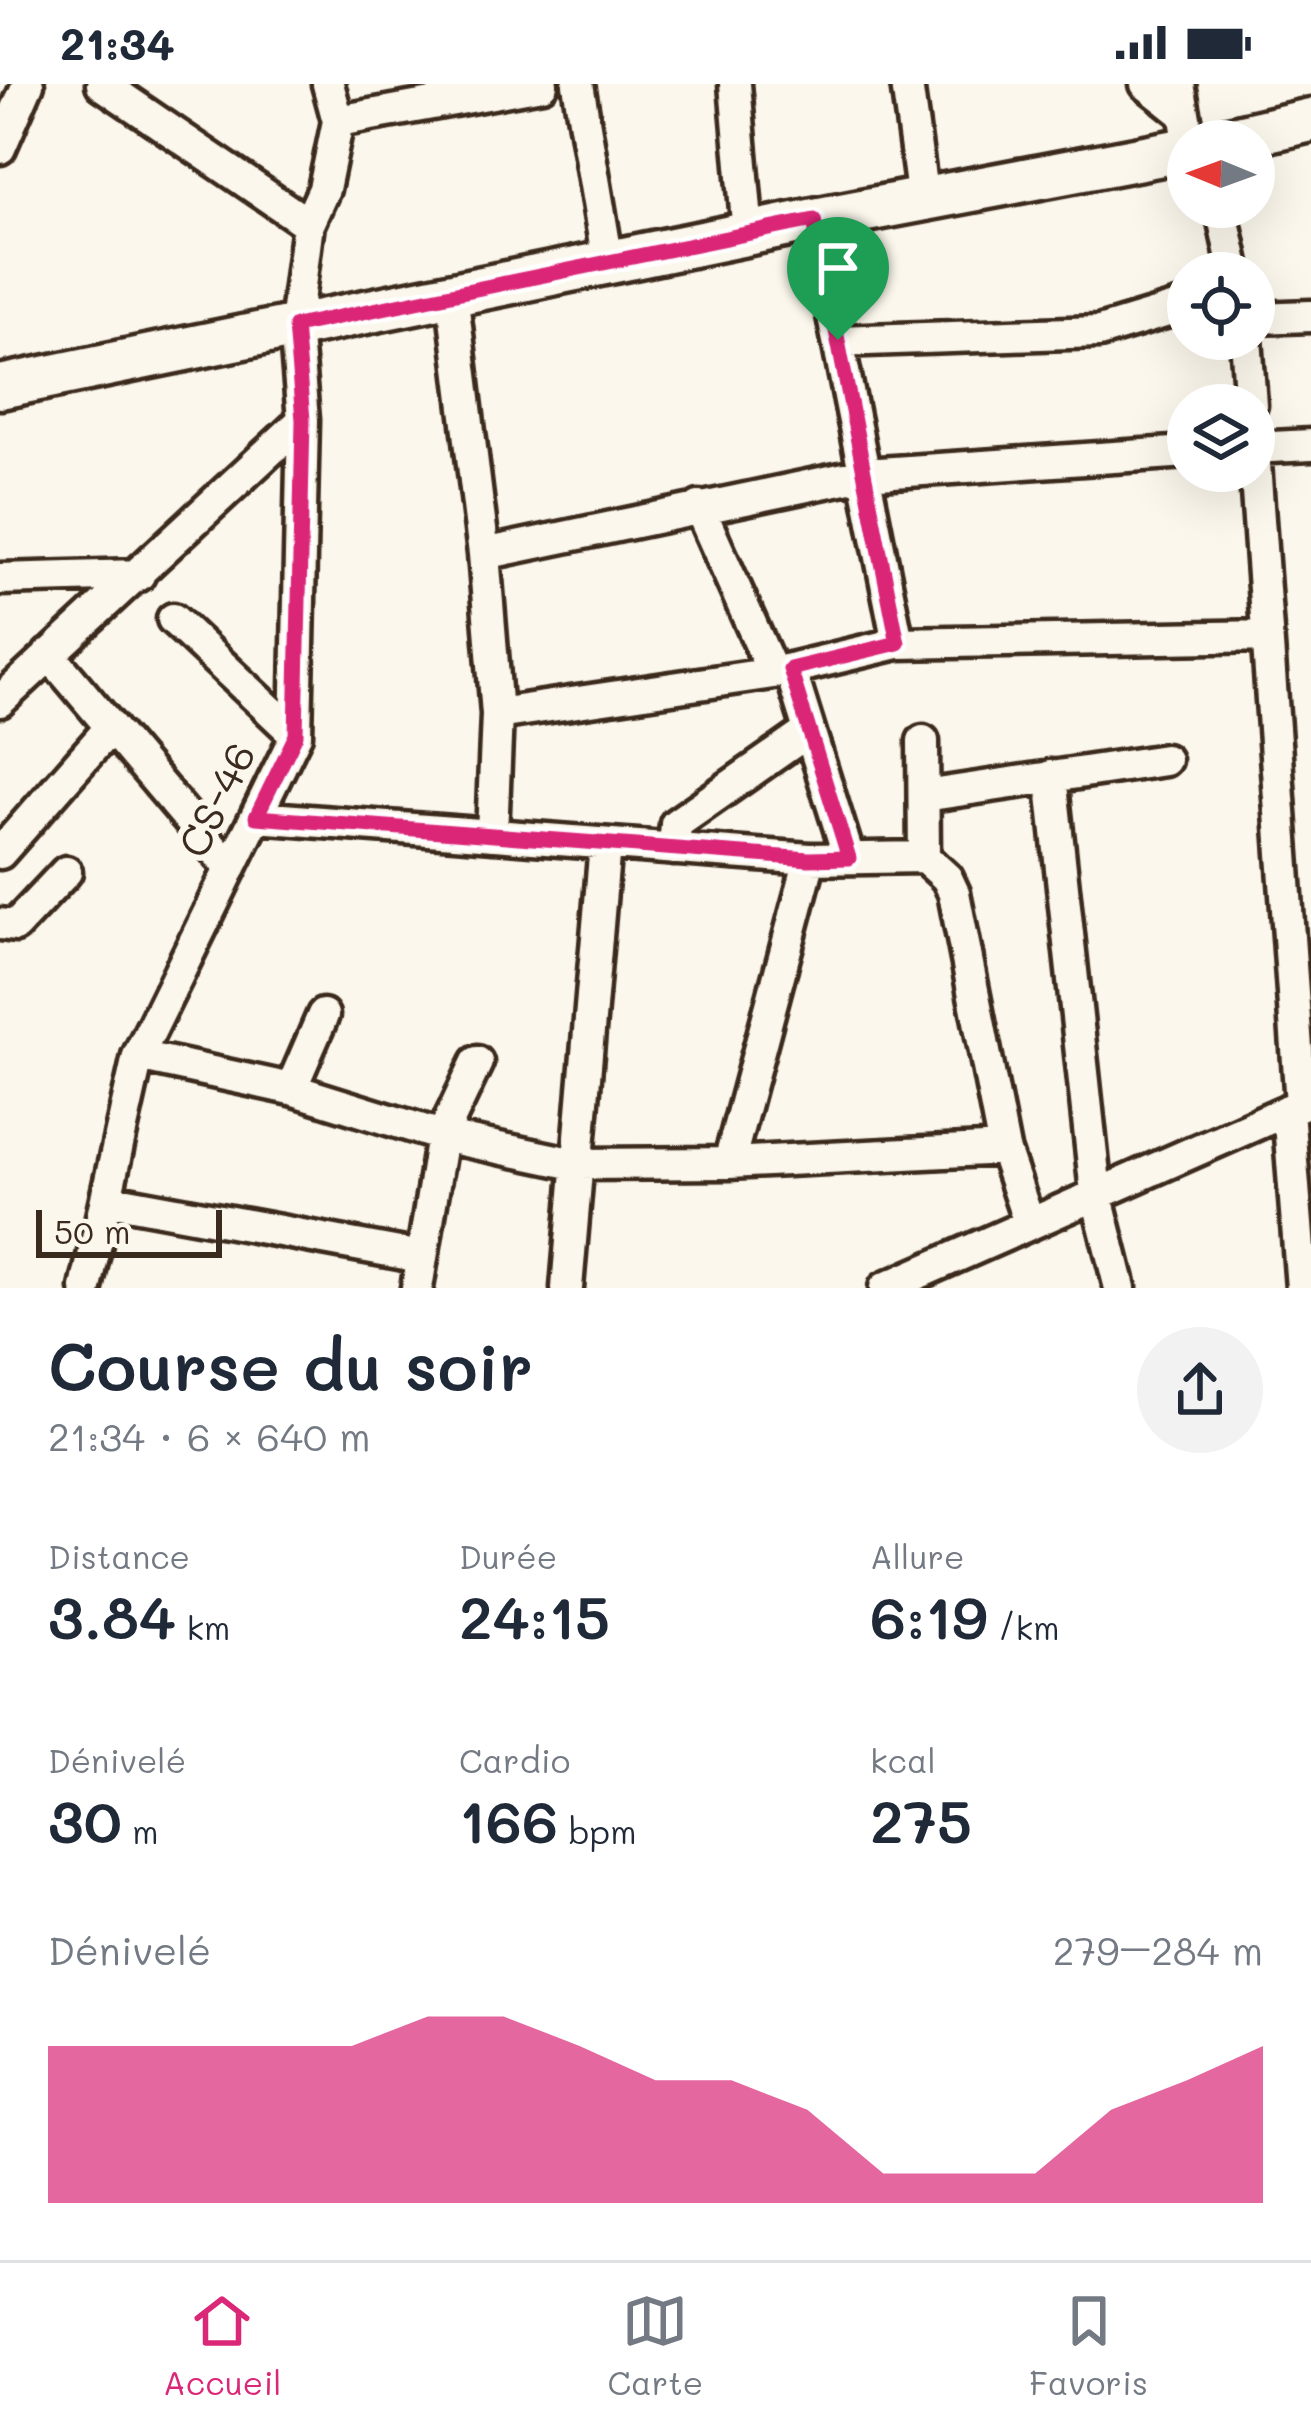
<!DOCTYPE html>
<html lang="fr">
<meta charset="utf-8">
<style>
:root{--surface:#fff;--page:#f2f2f3;--text:#1f2937;--muted:#747a83;--line:#e0e1e3;--accent:#db2777}
body{margin:0;font-family:Mali,sans-serif;background:var(--page);color:var(--text);height:100vh;display:flex;flex-direction:column;font-size:45px;white-space:nowrap}
*{box-sizing:border-box;margin:0}
p{font-size:39px;color:var(--muted)}
.icon{flex:none;width:66px;height:66px;fill:none;stroke:currentColor;stroke-width:2;stroke-linecap:round;stroke-linejoin:round}
.map{position:relative;height:1204px;overflow:hidden}
.details{display:flex;flex-direction:column;background:var(--surface);flex:1}
.details>*{flex:none}
.needle{width:78px;rotate:271deg}
.fabs{position:absolute;left:1167px;top:36px;display:grid;gap:24px}
.fabs a{display:grid;place-items:center;width:108px;height:108px;border-radius:50%;background:var(--surface);box-shadow:0 12px 48px #0002;font-size:60px}
.scale{position:absolute;left:36px;bottom:30px;width:186px;box-sizing:border-box;padding-left:12px;border:6px solid #3b2a1e;border-top:0;font-size:33px;line-height:42px;white-space:nowrap;color:#3b2a1e;-webkit-text-stroke:9px #fbf7ec;paint-order:stroke}
.pin{position:absolute;display:grid;place-items:center;width:102px;height:102px;color:#fff;margin:-123px -51px;border-radius:50% 50% 50% 0;rotate:-45deg;box-shadow:0 0 12px #0007}
.pin .icon{rotate:45deg}
.round{display:grid;place-items:center;flex:none;width:126px;height:126px;border-radius:63px;background:var(--page)}
.overview{display:flex;align-items:center;justify-content:space-between;height:204px;padding:0 48px}
h1{font-size:66px;font-weight:600;line-height:90px}
.metrics{display:grid;grid-template-columns:repeat(3,1fr);gap:18px;height:204px;padding:12px 48px}
.metrics div{display:grid;align-content:center}
.metrics b{font-size:60px;font-weight:600}
.metrics small{font-size:33px;font-weight:400}
.metrics p{font-size:33px}
.chart{height:336px;padding:24px 48px}
.chart p{display:flex;justify-content:space-between}
.chart svg{width:100%;height:216px;margin-top:12px;fill:var(--accent);opacity:.7}
.status{display:flex;justify-content:space-between;align-items:center;height:84px;padding:0 60px;background:var(--surface);direction:ltr}
.status svg{height:33px;fill:currentColor}
.tabs{display:flex;justify-content:space-around;align-items:center;height:168px;border-top:3px solid var(--line);background:var(--surface);font-size:33px;color:var(--muted)}
.tabs a{display:grid;justify-items:center;gap:6px}
.tabs .current{color:var(--accent)}
.map>svg:first-child{display:block}
</style>
<div class="status"><b>21:34</b><svg viewBox="0 0 49 12"><path d="M0 12V9h3v3zM5 12V6h3v6zM10 12V3h3v9zM15 12V0h3v12zM26 1h20v11H26zM47 4h2v5h-2z"/></svg></div>
<div class="map">
<svg width="1311" height="1204" viewBox="0 0 1311 1204">
<rect width="100%" height="100%" fill="#fbf7ec"/>
<filter id="ink" filterUnits="userSpaceOnUse"><feTurbulence type="fractalNoise" baseFrequency=".00833" numOctaves="2"/><feDisplacementMap in="SourceGraphic" scale="24" xChannelSelector="R" yChannelSelector="G"/><feConvolveMatrix kernelMatrix="1 2 1 2 8 2 1 2 1" color-interpolation-filters="sRGB"/></filter>
<g filter="url(#ink)">
<g fill="none" stroke-linecap="round" stroke-linejoin="round">
<defs>
<path id="minor" d="M102,0L308,140
M578,0L608,178
M735,0L748,150
M907,0L923,116
M1146,0L1184,30
M1179,0L1189,57
M338,37L542,0
M0,64L28,0
M1221,123L1235,189
M814,136L898,559
M452,209L484,470L497,630L492,751
M1254,234L1311,232
M1246,255L1251,321
M838,257L1099,248L1188,221
M1254,364L1311,361
M1254,366L1301,1020
M699,423L773,589
M484,470L864,390L1188,368
M0,495L139,491
M173,535L296,651
M49,570L230,784
M790,585L849,774
M0,617L303,336
M497,630L773,589L898,559L1267,552
M923,657L924,773
M1051,692L1096,1109L1120,1204
M924,712L1165,676
M256,733L810,775
M674,765L676,740L809,647
M0,769L111,643
M0,840L15,842L66,788
M138,972L291,1005L442,1052L575,1080L729,1079L810,775L924,773L947,794L954,809L1004,1065L1029,1139
M291,1005L323,931
M1288,1026L1302,1204
M729,1079L1004,1065
M106,1115L421,1173
M86,1204L138,972L296,651L303,336L295,241L308,140L324,105L338,37L328,0
M417,1204L442,1052L477,978
M567,1204L605,760
M885,1204L1311,1016"/>
<path id="secondary" d="M1220,57L1311,36
M0,303L814,136L1188,65"/>
</defs>
<use href="#minor" stroke="#3b2a1e" stroke-width="39"/>
<use href="#secondary" stroke="#3b2a1e" stroke-width="51"/>
<use href="#minor" stroke="#fbf7ec" stroke-width="30"/>
<use href="#secondary" stroke="#fbf7ec" stroke-width="42"/>
</g>
</g>
<g fill="none" stroke-linecap="round" stroke-linejoin="round" filter="url(#ink)">
<defs>
<path id="route" d="M814,136L898,559L790,585L849,774L809,775L256,733L296,651L303,336L295,242Z"/>
</defs>
<use href="#route" stroke="#fff" stroke-width="24"/>
<use href="#route" stroke="#db2777" stroke-width="15"/>
</g>
<g text-anchor="middle" stroke-width="12" stroke-linejoin="round" paint-order="stroke">
<g font-size="42" fill="#3b2a1e" stroke="#fbf7ec">
<text transform="translate(217 716) rotate(-64)" y="15">CS-46</text>
</g>
</g>
</svg>
<div class="fabs">
<a><svg class="needle" viewBox="-14 -14 28 28"><path d="M0-13l5 13h-10z" fill="#e53935"/><path d="M0 13l5-13h-10z" fill="#747a83"/></svg></a>
<a><svg class="icon" aria-label="locate" viewBox="0 0 24 24"><circle cx="12" cy="12" r="6"/><path d="M12 2v4M12 18v4M2 12h4M18 12h4"/></svg></a>
<a><svg class="icon" aria-label="layers" viewBox="0 0 24 24"><path d="M12 4l9 5-9 5-9-5zM3 14l9 5 9-5"/></svg></a>
</div>
<div class="scale">50 m</div>
<div class="pin" style="left:838px;top:256px;background:#1e9e55"><svg class="icon" aria-label="arrive" viewBox="0 0 24 24"><path d="M6 21V4h12l-3 4 3 4H6"/></svg></div>
</div>
<section class="details">
<div class="overview"><div><h1>Course du soir</h1><p>21:34 · 6 × 640 m</p></div><a class="round"><svg class="icon" aria-label="share" viewBox="0 0 24 24"><path d="M12 15V3M7 8l5-5 5 5M5 13v7h14v-7"/></svg></a></div>
<div class="metrics">
<div><p>Distance</p><b>3.84<small> km</small></b></div>
<div><p>Durée</p><b>24:15</b></div>
<div><p>Allure</p><b>6:19<small> /km</small></b></div>
</div>
<div class="metrics">
<div><p>Dénivelé</p><b>30<small> m</small></b></div>
<div><p>Cardio</p><b>166<small> bpm</small></b></div>
<div><p>kcal</p><b>275</b></div>
</div>
<div class="chart"><p><span>Dénivelé</span>279–284 m</p>
<svg viewBox="0 0 160 44" preserveAspectRatio="none"><path d="M0 44V12L10 12L20 12L30 12L40 12L50 6L60 6L70 12L80 19L90 19L100 25L110 38L120 38L130 38L140 25L150 19L160 12V44z"/></svg>
</div>
</section>
<nav class="tabs">
<a class="current"><svg class="icon" aria-label="home" viewBox="0 0 24 24"><path d="M3 11l9-7 9 7M6 9v11h12V9"/></svg>Accueil</a>
<a><svg class="icon" aria-label="map" viewBox="0 0 24 24"><path d="M3 6l6-2 6 2 6-2v14l-6 2-6-2-6 2zM9 4v14M15 6v14"/></svg>Carte</a>
<a><svg class="icon" aria-label="saved" viewBox="0 0 24 24"><path d="M7 4h10v16l-5-4-5 4z"/></svg>Favoris</a>
</nav>
